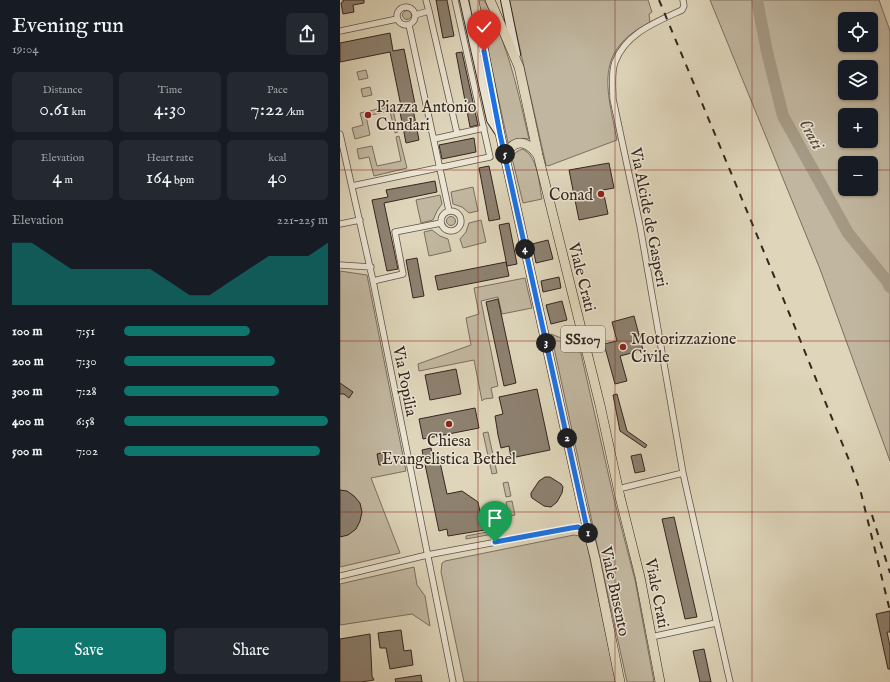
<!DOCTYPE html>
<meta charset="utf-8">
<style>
:root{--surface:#171b24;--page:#242831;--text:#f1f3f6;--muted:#9ea1a6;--accent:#0f766e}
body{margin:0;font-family:"IM FELL English",serif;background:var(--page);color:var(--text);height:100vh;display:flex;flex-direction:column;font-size:15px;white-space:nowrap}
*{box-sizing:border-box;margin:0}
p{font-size:13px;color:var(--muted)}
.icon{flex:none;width:22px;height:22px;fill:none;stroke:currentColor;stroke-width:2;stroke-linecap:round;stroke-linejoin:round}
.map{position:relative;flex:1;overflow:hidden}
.drawer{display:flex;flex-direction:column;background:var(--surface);width:340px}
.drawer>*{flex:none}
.controls{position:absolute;left:498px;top:12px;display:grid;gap:8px}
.controls a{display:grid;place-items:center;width:40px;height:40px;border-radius:6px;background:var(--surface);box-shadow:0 1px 3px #0004;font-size:20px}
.pin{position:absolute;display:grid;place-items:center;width:34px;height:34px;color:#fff;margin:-41px -17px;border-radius:50% 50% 50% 0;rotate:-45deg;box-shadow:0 0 4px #0007}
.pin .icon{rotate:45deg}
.km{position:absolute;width:20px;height:20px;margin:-10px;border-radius:50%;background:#222;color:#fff;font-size:11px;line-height:20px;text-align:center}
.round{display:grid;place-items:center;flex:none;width:42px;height:42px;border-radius:6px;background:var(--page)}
.summary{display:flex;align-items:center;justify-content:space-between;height:68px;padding:0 12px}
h1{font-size:22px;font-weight:600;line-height:30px}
.metrics{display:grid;grid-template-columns:repeat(3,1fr);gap:6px;height:68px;padding:4px 12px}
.metrics div{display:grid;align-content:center;border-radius:6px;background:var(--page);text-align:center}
.metrics b{font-size:20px;font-weight:600}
.metrics small{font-size:11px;font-weight:400}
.metrics p{font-size:11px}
.chart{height:112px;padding:8px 12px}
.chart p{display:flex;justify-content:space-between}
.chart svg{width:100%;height:72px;margin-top:4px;fill:var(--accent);opacity:.7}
.action{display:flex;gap:8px;margin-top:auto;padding:8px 12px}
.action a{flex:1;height:46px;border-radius:6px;background:var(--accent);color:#fff;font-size:16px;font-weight:600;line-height:46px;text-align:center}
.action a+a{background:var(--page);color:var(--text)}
ul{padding:0 12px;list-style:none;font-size:13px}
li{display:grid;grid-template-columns:64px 48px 1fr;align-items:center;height:30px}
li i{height:10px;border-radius:5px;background:var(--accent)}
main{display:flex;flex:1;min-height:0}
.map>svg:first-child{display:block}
</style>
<main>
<section class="drawer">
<div class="summary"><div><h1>Evening run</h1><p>19:04</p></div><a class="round"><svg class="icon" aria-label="share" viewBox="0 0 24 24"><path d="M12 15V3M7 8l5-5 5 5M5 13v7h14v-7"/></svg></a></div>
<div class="metrics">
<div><p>Distance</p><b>0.61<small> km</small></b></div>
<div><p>Time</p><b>4:30</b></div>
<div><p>Pace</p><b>7:22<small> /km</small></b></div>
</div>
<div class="metrics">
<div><p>Elevation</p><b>4<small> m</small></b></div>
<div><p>Heart rate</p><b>164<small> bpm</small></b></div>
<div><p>kcal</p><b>40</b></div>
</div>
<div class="chart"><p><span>Elevation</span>221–225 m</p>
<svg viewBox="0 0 160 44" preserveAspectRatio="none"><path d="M0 44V6L10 6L20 14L30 22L40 22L50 22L60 22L70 22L80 30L90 38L100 38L110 30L120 22L130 14L140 14L150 14L160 6V44z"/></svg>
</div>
<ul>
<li><b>100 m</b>7:51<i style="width:62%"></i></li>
<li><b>200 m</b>7:30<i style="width:74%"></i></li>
<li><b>300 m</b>7:28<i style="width:76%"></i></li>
<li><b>400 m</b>6:58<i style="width:100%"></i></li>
<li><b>500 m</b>7:02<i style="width:96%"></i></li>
</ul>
<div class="action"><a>Save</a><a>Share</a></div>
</section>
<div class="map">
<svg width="550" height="682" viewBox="0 0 550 682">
<rect width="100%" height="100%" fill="#ded5ba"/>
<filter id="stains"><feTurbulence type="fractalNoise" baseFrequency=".005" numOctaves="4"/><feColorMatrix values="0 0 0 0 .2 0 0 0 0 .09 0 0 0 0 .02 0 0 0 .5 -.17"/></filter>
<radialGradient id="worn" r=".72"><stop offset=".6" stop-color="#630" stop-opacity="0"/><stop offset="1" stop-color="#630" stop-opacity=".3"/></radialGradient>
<path fill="#c1b7a0" stroke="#7b6e60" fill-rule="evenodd" d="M137,0H144C168,43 178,92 189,139C180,138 176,138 168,143Z
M169,0H308L312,12L309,14L310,23C253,50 267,89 277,140L208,166L206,165Z
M370,0H539L550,31V461L480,269ZM505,19H531V45H505ZM505,67H531V93H505ZM505,115H531V141H505ZM505,163H531V189H505Z
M62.5 15a4.5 4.5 0 1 1 9 0a4.5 4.5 0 1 1-9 0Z
M26,70L28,78L19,80L17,72Z
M30,87L32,95L23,97L21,89Z
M52,106L58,132L55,133L50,111L26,116L30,135L15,139L12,128L23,125L20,113Z
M59,136L67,168L34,176L29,157L19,159L17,149L32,146L37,166L61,161L56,137Z
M182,149C198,155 199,184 202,199L183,203L172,158L176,152Z
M133,187L138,211L129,213L122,207L113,204L111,192Z
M100,195L102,204L97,211L93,220L81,223L76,200Z
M106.5 221a4.5 4.5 0 1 1 9 0a4.5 4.5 0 1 1-9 0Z
M141,220L146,242L123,248L120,239L126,232L129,223Z
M92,230L100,236L108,239L111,251L89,256L84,232Z
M0,271L27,275L66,471L31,478L60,553L0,567Z
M185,278L192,308L162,314L158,297L141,301L158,386L151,388L153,398L144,399L142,401L134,360L79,371L78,364L131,345L126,318L139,314L134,288Z
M211,334L239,345L274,499L295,580L314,682H287Z
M148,432L157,473L152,474L143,433Z
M168,482L171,496L166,497L163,483Z
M172,501L175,515L169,516L166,502Z
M158,530V533L126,539V536Z
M234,535L240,536L246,540L276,682H124L101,572L102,563L105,561Z
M74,567L77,585L85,596L90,626L72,614L0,625V584Z"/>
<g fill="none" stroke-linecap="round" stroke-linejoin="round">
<path stroke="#a59a85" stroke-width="12" d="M417,0L427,52L443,116L508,233L547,281L550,287"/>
</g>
<path fill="#8d8170" stroke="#35261f" d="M3,0H24V3L13,5L14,12L3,14L1,3L3,2Z
M96,0H107L114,36L103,38Z
M50,33L53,51L64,49L75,104H72L79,140L66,143L59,107L61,106L50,52L0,62V43Z
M122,52L138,125L130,127L116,53Z
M134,138L136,152L102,159L99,145Z
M269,163L274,188L263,190L268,214L239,220L229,170Z
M149,166L160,219L149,221L139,168Z
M95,181L97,192L44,203L58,269L47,271L32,200L48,197L46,190Z
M169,223L177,264L167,266L159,225Z
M208,240L213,259L196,263L192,244Z
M77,258L84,296L73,298L66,260Z
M166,262L169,276L98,290L95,276Z
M219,277L221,288L203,292L201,281Z
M158,299L176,383L164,386L146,302Z
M222,301L227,320L211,324L206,305Z
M294,316L303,350L280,356L287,381L275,384L264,344L277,341L272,322Z
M116,369L121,394L90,400L85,375Z
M0,383L13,392L9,398L4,394H0Z
M197,389L210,450L171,458L169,446L161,448L158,435L155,416L163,414L159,397Z
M277,394L287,431L307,445L305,448L280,431L273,395Z
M135,408L139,428L83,439L79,419Z
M91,448L92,454L98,453L107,494L122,491L138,502L140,512L145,511L146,520L156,518L157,528L108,536L107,529L99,531L82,450Z
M45,452L47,464L39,465L37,454Z
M301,454L305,471L295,473L291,456Z
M205,477H210L221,484L223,487L222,493L217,502L211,507L204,506L192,498L191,496V493L199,481Z
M0,490L7,491L14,496L20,503L22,512L20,521L16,529L8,535L0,537Z
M334,517L357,617L345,619L322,519Z
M550,611V632H547L550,646V669H548L536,614Z
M61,630L64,651L71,650L73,665L50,669L46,648H40L38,633Z
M30,634L32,676L34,680L21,682H0V639Z
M364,649L371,682H360L353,651Z
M81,675L82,682H56L55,679Z"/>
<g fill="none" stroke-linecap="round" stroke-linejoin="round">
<defs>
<path id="street" d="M57 16a9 9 0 1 1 18 0a9 9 0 1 1-18 0Z
M89,11L117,133
M75,15L89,11L86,0
M69,25L109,211
M0,31L57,19
M0,134L33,281L113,682
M94,139L144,128
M12,186L150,157L115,0
M101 221a10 10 0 1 1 20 0a10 10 0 1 1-20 0Z
M0,224L20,220
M0,265L31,267
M33,281L63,274L55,232L101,223
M343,473L300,226L273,99C273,87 271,73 275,62C286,33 316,22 342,10L344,6L343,0
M278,489L343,473L390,682
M0,576L87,555L231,528L238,527L249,533
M311,637L376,623"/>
<path id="secondary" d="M124,0L151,120L159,132
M165,0L176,54"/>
<path id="primary" d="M134,0L160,134L242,506L255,558L280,682
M150,0L179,67L198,155L260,405L280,497L300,577L320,682
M165,156C174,138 186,140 197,154"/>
</defs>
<use href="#street" stroke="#5f5246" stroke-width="7"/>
<use href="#secondary" stroke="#35261f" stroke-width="10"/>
<use href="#primary" stroke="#35261f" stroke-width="10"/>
<use href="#street" stroke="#eae4d2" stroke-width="5.5"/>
<use href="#secondary" stroke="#eae4d2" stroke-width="8"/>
<use href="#primary" stroke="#ded5ba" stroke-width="9"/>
<path stroke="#35261f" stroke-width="2" stroke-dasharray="7 7" stroke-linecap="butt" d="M319,0L434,276L511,465L521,493L550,611
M532,515L550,573"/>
</g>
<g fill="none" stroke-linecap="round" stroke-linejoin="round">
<defs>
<path id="route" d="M144,51L160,134L248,533L238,527L231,528L155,542"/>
</defs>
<use href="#route" stroke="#fff" stroke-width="8"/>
<use href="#route" stroke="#1a73e8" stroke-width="5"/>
</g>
<path fill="none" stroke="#8f2418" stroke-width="1" stroke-opacity="0.55" d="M138,0V682M275,0V682M412,0V682M0,170H505M531,170H550M0,341H550M0,512H550"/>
<g fill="#8f2418" stroke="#eae4d2" stroke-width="1.5">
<circle cx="28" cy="115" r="4"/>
<circle cx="261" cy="194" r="4"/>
<circle cx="283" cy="347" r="4"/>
<circle cx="109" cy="424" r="4"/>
</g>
<g text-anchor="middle" stroke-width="3" stroke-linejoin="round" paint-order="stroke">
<rect fill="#eae4d2" stroke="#6b5f55" stroke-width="1" x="221" y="326" width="44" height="26" rx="3"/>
<g font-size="15" font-weight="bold" fill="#35261f">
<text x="243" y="344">SS107</text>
</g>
<g font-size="16" fill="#35261f" stroke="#eae4d2" text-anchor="start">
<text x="36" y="112">Piazza Antonio<tspan x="36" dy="18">Cundari</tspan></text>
<text x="253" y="200" text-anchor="end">Conad</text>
<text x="291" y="344">Motorizzazione<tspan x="291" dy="18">Civile</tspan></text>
<text x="109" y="446" text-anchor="middle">Chiesa<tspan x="109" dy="18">Evangelistica Bethel</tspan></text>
</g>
<g font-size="16" fill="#35261f" stroke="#eae4d2">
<text transform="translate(310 217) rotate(79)" y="6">Via Alcide de Gasperi</text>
<text transform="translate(243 277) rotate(76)" y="6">Viale Crati</text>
<text transform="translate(66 381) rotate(79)" y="6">Via Popilia</text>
<text transform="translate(276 591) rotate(78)" y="6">Viale Busento</text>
<text transform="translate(318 593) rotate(79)" y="6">Viale Crati</text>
</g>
<g font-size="17" font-style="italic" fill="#57493e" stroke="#eae4d2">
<text transform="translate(472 134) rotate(61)" y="6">Crati</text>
</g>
</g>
<rect width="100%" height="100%" filter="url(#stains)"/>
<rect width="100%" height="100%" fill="url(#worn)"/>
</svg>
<div class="controls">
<a><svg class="icon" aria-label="locate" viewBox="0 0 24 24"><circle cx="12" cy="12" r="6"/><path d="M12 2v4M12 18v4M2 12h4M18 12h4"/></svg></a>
<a><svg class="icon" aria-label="layers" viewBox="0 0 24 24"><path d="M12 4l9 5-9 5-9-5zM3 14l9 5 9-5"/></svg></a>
<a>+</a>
<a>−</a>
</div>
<div class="pin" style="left:155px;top:542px;background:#1e9e55"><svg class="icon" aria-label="arrive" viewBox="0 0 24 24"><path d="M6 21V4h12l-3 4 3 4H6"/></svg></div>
<div class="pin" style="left:144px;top:51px;background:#d93025"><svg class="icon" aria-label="check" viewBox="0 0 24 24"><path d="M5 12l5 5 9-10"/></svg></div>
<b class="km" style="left:248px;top:533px">1</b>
<b class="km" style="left:227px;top:438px">2</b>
<b class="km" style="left:206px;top:343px">3</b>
<b class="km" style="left:185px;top:249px">4</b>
<b class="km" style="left:165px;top:154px">5</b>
</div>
</main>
